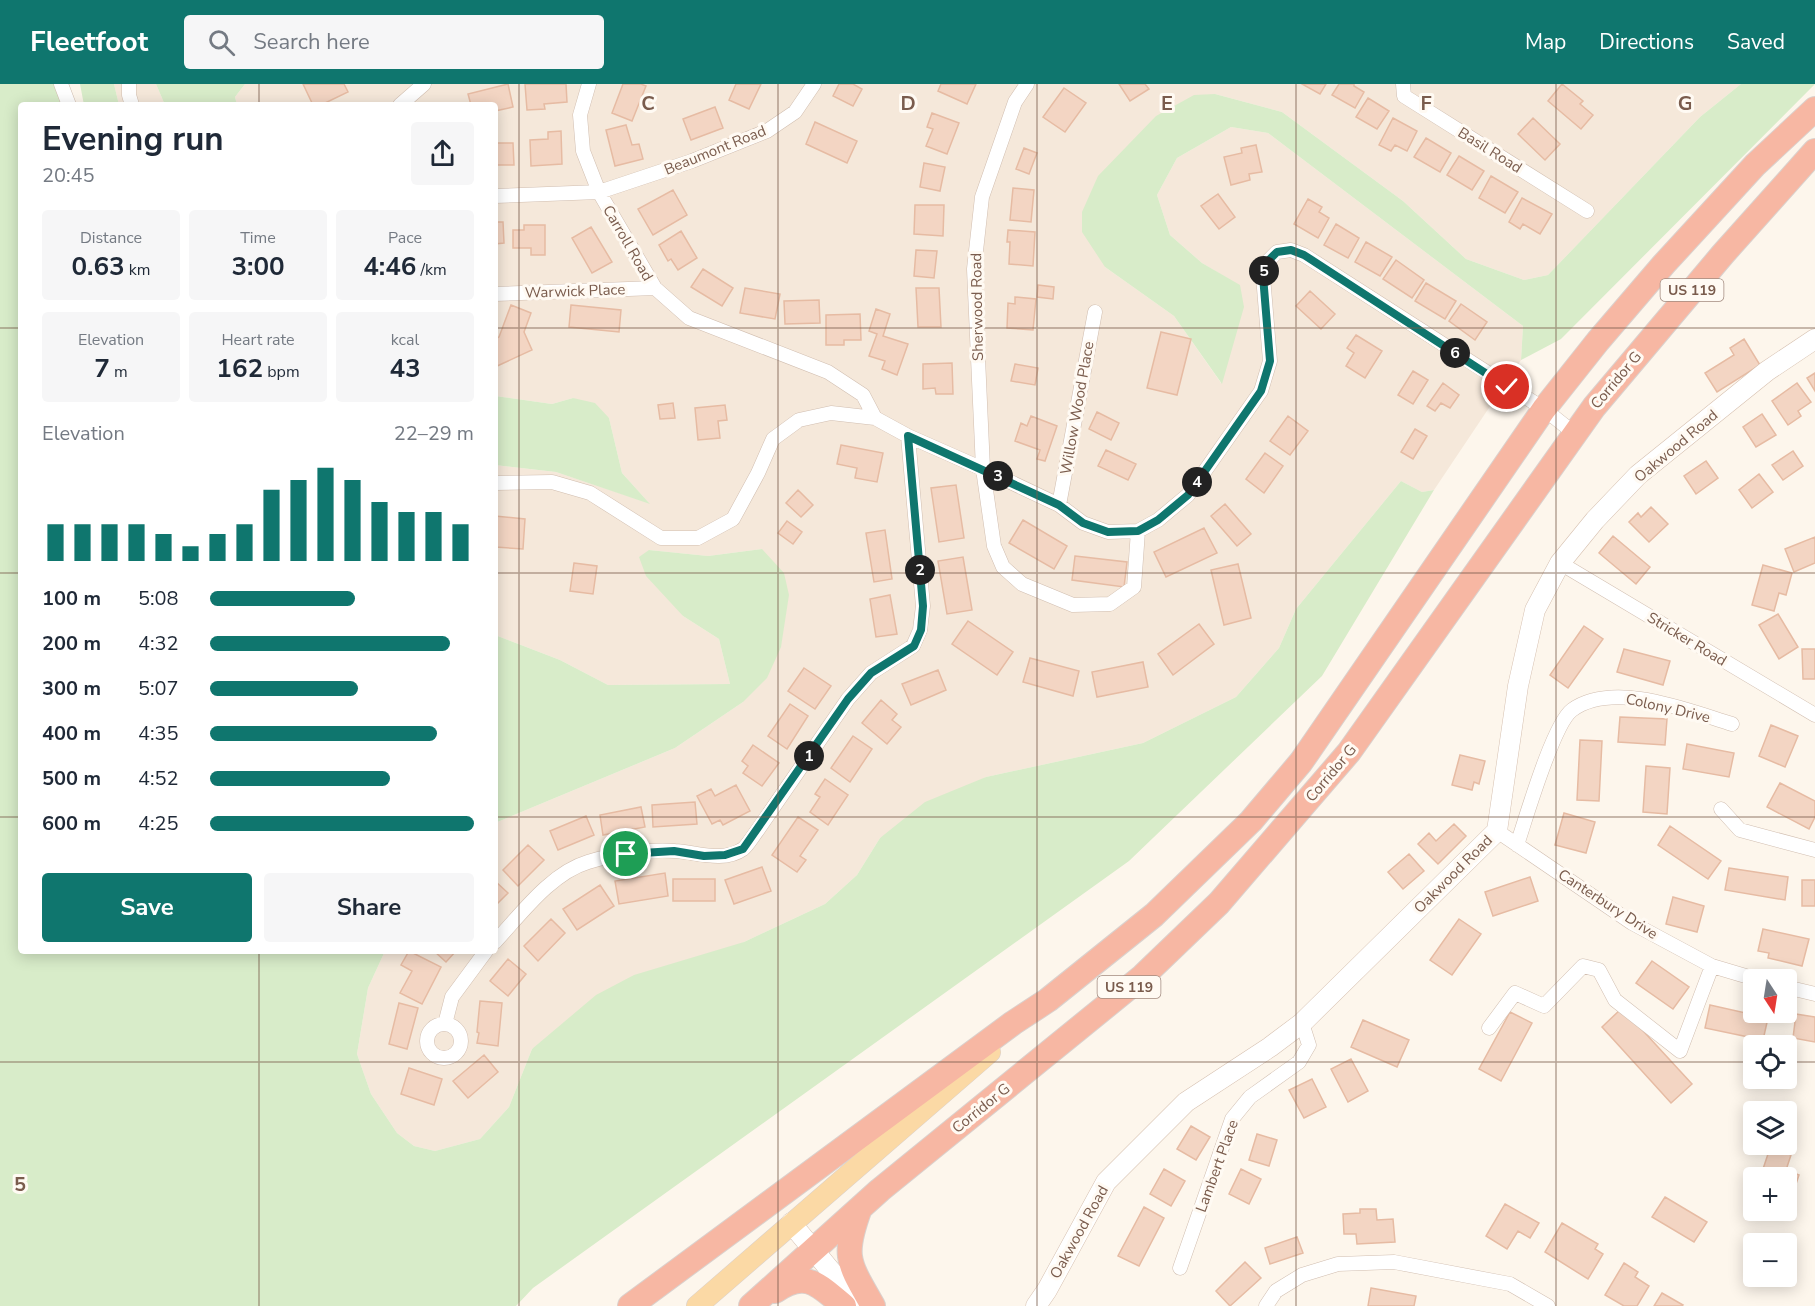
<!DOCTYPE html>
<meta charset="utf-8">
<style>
:root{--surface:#fff;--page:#f6f6f7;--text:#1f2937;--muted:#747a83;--accent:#0f766e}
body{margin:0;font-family:"Nunito Sans",sans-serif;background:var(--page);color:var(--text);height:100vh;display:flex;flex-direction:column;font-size:22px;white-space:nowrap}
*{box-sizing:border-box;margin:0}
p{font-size:20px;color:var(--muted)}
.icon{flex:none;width:33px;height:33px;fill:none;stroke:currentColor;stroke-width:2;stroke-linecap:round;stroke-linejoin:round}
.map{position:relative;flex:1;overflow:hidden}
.drawer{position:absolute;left:18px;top:18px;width:480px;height:852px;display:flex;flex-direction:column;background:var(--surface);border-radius:6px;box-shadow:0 3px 15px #0003}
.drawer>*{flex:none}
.needle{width:39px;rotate:168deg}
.controls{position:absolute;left:1743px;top:885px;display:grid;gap:12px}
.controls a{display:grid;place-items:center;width:54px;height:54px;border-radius:6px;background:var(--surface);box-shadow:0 3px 15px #0003;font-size:30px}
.pin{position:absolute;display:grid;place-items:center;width:51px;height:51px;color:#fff;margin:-26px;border:3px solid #fff;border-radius:50%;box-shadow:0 2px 6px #0007}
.km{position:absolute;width:30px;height:30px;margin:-15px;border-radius:50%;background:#222;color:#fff;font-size:16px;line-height:30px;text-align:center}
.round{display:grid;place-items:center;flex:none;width:63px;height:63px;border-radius:6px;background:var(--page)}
.overview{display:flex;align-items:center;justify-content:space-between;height:102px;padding:0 24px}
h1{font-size:33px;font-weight:700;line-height:45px}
.metrics{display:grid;grid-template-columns:repeat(3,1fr);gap:9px;height:102px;padding:6px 24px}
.metrics div{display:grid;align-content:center;border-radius:6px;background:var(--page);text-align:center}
.metrics b{font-size:26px;font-weight:700}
.metrics small{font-size:16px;font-weight:400}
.metrics p{font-size:16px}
.chart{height:168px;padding:12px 24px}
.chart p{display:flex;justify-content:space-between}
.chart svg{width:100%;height:108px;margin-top:6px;stroke:var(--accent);stroke-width:6}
.primary-button{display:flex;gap:12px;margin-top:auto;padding:12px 24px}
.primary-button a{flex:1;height:69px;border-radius:6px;background:var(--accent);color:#fff;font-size:24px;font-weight:700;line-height:69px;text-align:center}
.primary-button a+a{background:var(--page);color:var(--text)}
ul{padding:0 24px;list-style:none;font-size:20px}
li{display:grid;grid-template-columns:96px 72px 1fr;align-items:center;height:45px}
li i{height:15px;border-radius:8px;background:var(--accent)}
header{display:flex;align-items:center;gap:36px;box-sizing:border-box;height:84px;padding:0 30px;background:var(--accent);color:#fff}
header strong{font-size:28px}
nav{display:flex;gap:33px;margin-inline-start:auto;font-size:21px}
.search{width:420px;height:54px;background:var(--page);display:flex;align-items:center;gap:15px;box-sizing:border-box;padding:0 21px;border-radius:6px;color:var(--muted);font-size:22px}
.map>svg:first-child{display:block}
</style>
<header>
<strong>Fleetfoot</strong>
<div class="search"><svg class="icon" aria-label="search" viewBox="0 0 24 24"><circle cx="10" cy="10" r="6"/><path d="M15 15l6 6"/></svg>Search here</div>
<nav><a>Map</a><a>Directions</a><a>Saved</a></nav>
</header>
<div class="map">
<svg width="1815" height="1222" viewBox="0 0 1815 1222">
<rect width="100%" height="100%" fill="#fdf6ec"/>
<path fill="#f5e8da" d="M114,0H156L165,21H119Z
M245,0H1741L1700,33L1548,191L1524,196L1466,175L1403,117L1282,28L1215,10L1105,183L1174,232L1221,299L1240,202L1202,179L1170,151L1157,111L1177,74L1231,43L1268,49L1523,242L1521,276L1434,406L1422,408L1401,397L1296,525L1279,564L1236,613L1143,659L986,693L880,754L857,791L825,820L744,858L532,965L509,1023L480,1055L435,1067L414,1062L397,1049L371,1010L357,970L368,904L385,867H495V739L675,664L743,618L762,465L708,472L649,466L683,532L719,555L730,600L608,601L560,576L495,551V381L556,388L649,419L622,389L609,334L573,314L552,320L495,312V21H237L235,13Z"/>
<path fill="#d8ecc9" d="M0,0H55L63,21H21V867H385L368,904L357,970L371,1010L397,1049L414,1062L435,1067L480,1055L509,1023L532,965L596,911L634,891L744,858L825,820L857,791L880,754L925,718L986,693L1143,659L1236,613L1279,564L1296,525L1401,397L1422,408L1434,406L1322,592L1129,777L533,1204L516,1222H0Z
M80,0H114L119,21H84Z
M156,0H245L235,13L237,21H165Z
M1741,0H1815L1561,255L1521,276L1523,242L1268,49L1231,43L1177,74L1157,111L1170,151L1202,179L1240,201L1244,223L1222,300L1174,232L1105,183L1082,148V128L1098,92L1156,32L1194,11L1215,10L1282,28L1403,117L1466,175L1524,196L1548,191L1700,33Z
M495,312L552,320L573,314L595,319L609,334L622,389L650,420L556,388L495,381Z
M762,465L784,489L789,511L781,563L767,594L743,618L675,664L495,739V551L560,576L608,601L730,600L719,555L683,532L646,492L639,473L649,466L708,472Z"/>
<path fill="#f3d5c3" stroke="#e6bba3" stroke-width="1.5" d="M303,0H344L348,8L321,21H313Z
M508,0L513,23L495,27V21H471L468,10Z
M525,0H566L567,18L544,20L545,25L527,26Z
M623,0H641L646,2L632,37L612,29Z
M736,0H761L749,25L729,16Z
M839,0H853L862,5L853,22L833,12Z
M941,0H976L967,20L938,7Z
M1119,0H1145L1149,5L1130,17Z
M1302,0H1326L1320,10Z
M1339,0H1354V2L1364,8L1355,24L1332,11Z
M1562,0L1583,17L1580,20L1593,31L1581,45L1548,17Z
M1064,4L1086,19L1065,48L1043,33Z
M1368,14L1389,27L1377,45L1356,33Z
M715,23L723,44L691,56L683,35Z
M932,29L959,39L947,70L926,62L933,45L927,43Z
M1393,34L1417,47L1407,67L1395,61L1391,67L1379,61Z
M1533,34L1560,60L1545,76L1518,50Z
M815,38L857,57L847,79L806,60Z
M626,41L632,61L639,60L643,75L615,82L606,46Z
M561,47L562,80L531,82L530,56L548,55V48Z
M1426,54L1451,69L1440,88L1414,73Z
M495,59H513L514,81H495Z
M1256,61L1262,88L1249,90L1250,96L1231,101L1224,73L1242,69L1241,64Z
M1024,64L1037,69L1029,90L1016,85Z
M1459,72L1484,87L1472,106L1447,91Z
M924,79L945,83L940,107L920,103Z
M1491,92L1518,108L1505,129L1479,114Z
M1013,104L1034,106L1031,138L1010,136Z
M673,106L687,131L653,151L638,125Z
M1218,110L1235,133L1219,145L1201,122Z
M1522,114L1552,130L1540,150L1523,140L1520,145L1509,138Z
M1308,115L1322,123L1319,128L1329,134L1318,154L1294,140Z
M915,121H944L943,152L914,150Z
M495,138H503L504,159L495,160Z
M1336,140L1359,154L1348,174L1324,161Z
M524,141H545V171H531V164H513V146H524Z
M591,143L612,178L592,189L572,154Z
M1008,146L1035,148L1033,182L1009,180L1010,158H1007Z
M681,147L697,174L678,186L671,175L668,177L659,161Z
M1366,158L1392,173L1380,192L1355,178Z
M916,166L937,167L934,194L914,192Z
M1396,176L1424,196L1412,214L1383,195Z
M703,185L733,204L722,222L691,203Z
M1426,199L1456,217L1445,235L1415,217Z
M1038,201L1054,203L1053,215L1037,213Z
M745,204L780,210L775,235L740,229Z
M916,204H939L941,243H918Z
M1310,207L1335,230L1321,245L1296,222Z
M1015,213L1036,215L1033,246L1007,244L1008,219L1015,220Z
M819,216L820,239L785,240L784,217Z
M1461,220L1487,238L1475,256L1449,237Z
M511,221L531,229L524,248L532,266L495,283V255L499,253Z
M571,221L621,226L619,248L569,243Z
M876,225L890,230L883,252L908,260L897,291L882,285L885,277L869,272L877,250L869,247Z
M860,230L861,256H844V261H826V231Z
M1161,248L1191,255L1177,311L1147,304Z
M1356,251L1382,267L1365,294L1346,282L1354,269L1347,264Z
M1744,255L1760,281L1717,308L1705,289L1734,271L1730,264Z
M952,279L953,310H936L935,304L923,305V280Z
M1015,280L1038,284L1035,301L1011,297Z
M1413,287L1428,296L1413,320L1398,311Z
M1815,289V307L1807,294Z
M1443,299L1459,311L1450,324L1441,319L1435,327L1427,322Z
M1797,299L1811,318L1798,327L1801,332L1788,341L1772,317Z
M673,319L675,334L660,335L658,321Z
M725,321L727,336L718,337L720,354L698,356L695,324Z
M1097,328L1119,339L1111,356L1089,345Z
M1762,330L1776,351L1756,363L1743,343Z
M1031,332L1057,342L1045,377L1037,375L1040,366L1015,357L1021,339L1027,342Z
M1288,332L1308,347L1290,371L1270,357Z
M1415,345L1427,352L1413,375L1401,368Z
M841,361L883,369L877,398L855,394L857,384L837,380Z
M1106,366L1136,380L1128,396L1098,382Z
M1793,367L1803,382L1783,396L1772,381Z
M1265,369L1283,382L1264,409L1246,395Z
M1706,377L1718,394L1696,410L1684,392Z
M1759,390L1773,408L1752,424L1739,406Z
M956,401L964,454L939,458L931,404Z
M798,406L813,421L801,433L786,419Z
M1225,420L1251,450L1237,462L1211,432Z
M1651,423L1668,440L1649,458L1629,438L1638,429L1641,433Z
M495,432L525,435L523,465L495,463Z
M1023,436L1067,462L1054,485L1009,459Z
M787,437L802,448L793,460L778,449Z
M1204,444L1217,469L1166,493L1154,468Z
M885,446L892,495L874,498L866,449Z
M1613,452L1650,483L1636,500L1599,469Z
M1815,453V479L1794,488L1785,465Z
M1075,472L1127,478L1124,503L1072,496Z
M963,473L972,526L947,530L938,477Z
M574,479L597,482L593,510L570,507Z
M1238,480L1251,534L1224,541L1211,486Z
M1763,481L1792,489L1786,511L1779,509L1774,527L1752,521Z
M890,511L897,550L876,553L870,515Z
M1778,530L1798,563L1779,575L1759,541Z
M968,537L1013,568L997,591L952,560Z
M1199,540L1214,560L1173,591L1158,570Z
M1584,542L1603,555L1568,604L1550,591Z
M1624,565L1670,577L1663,601L1617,588Z
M1802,565H1815V595H1803Z
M1030,574L1079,587L1073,612L1023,598Z
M1143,578L1148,603L1097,613L1092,588Z
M804,584L831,602L815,625L788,607Z
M938,586L946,606L911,621L902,600Z
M881,616L897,630L892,636L901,643L887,660L862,639Z
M790,620L808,632L787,665L768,652Z
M1620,633L1667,635L1665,661L1618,658Z
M1771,641L1798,652L1785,683L1759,672Z
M853,652L872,665L850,698L831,684Z
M1580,656L1602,657L1599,717L1577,716Z
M1687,660L1734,669L1729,693L1683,685Z
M753,661L779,679L762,702L743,689L748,682L742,677Z
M1460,671L1485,677L1479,700L1474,698L1472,706L1452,701Z
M1646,682L1670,684L1667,730L1643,728Z
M825,695L848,711L828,741L810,728L820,713L815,710Z
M1780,699L1815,717V733L1809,745L1767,723Z
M736,701L750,727L723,741L720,736L712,740L697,712L711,705L715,712Z
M695,718L697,740L653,743L652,721Z
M641,723L645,743L603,751L600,731Z
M1564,729L1595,738L1586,769L1555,761Z
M586,732L594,751L558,766L550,747Z
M798,733L818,746L800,772L806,776L797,788L772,771Z
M1454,740L1466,752L1438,780L1418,760L1429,749L1436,757Z
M1670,742L1721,777L1708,795L1658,761Z
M528,761L544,776L518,802L503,786Z
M1409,770L1424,787L1403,805L1388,788Z
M762,783L771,807L734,820L725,796Z
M1729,784L1788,793L1785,816L1725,806Z
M665,789L668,812L619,820L615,797Z
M1530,793L1538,817L1493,832L1485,808Z
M673,795H715V817H673Z
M1802,796H1815V822H1802Z
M495,797L508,809L495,822Z
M600,801L614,822L577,846L563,825Z
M1673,813L1704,822L1697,848L1666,840Z
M551,835L565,849L538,877L524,862Z
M1459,835L1481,850L1452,891L1430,876Z
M1763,845L1809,855L1802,882L1768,874L1769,869L1758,867Z
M409,867L441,883L422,920L400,909L412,887L401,881Z
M434,867H456L446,878Z
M508,875L526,890L508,912L490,897Z
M1652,877L1689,903L1673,925L1636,899Z
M480,917L502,919L498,962L477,959L479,949L477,948Z
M399,919L418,924L407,965L389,960Z
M1710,921L1768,934L1763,956L1705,944Z
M1622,924L1692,1000L1671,1019L1602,943Z
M1510,928L1532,939L1501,997L1479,985Z
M1796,930L1815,933V958L1793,954Z
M1363,936L1409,956L1397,983L1351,963Z
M484,971L498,988L468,1014L453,997Z
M1351,975L1368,1007L1348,1018L1331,985Z
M409,984L442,995L434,1021L401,1010Z
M1312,995L1326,1023L1304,1034L1289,1006Z
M1191,1042L1210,1053L1196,1076L1177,1065Z
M1257,1050L1277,1056L1269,1082L1249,1076Z
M1770,1064L1791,1071L1786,1086L1799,1091L1793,1109L1786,1106V1094H1760Z
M1164,1085L1185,1097L1171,1122L1150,1110Z
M1241,1085L1261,1095L1249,1120L1229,1110Z
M1665,1113L1707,1138L1694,1158L1652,1133Z
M1505,1120L1539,1139L1530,1154L1518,1147L1507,1165L1486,1152Z
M1144,1123L1164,1134L1139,1182L1118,1172Z
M1360,1125H1376L1377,1136L1393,1135L1395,1158L1357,1160L1356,1150H1344L1343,1130L1360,1129Z
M1562,1139L1598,1160L1595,1165L1603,1170L1588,1195L1545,1168Z
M1297,1153L1303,1169L1270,1180L1265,1164Z
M1245,1178L1261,1194L1230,1222L1216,1207Z
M1624,1179L1638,1188L1635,1193L1649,1202L1637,1222H1624L1605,1211Z
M1371,1204L1416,1212L1414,1222H1368Z
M1662,1209L1683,1221L1682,1222H1654Z"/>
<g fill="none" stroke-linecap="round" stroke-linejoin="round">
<defs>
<path id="street" d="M61,0L69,21
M129,0V11L132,21
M589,0L580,31L583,67L599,108L655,204L689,234L828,288L863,311L875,334
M1027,0L1015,18L982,113L974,185L983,385L994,462L1003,483L1022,500L1073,521L1110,520L1134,503L1138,447
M1403,0L1404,12L1587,127
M400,21L424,0
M495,112L599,108L692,77L767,47L795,28L814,0
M495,210L655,204
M495,399L552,398L590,409L661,454H698L733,435L758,389L773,355L799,336L831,329L875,334L908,352L983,385L1059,421L1083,439L1108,448L1138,447L1158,436L1188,411L1261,307L1270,277L1263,192L1267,178L1277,168L1291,166L1304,171L1544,325L1574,349
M1059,421L1095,228
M1560,479L1815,631
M1721,725L1740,746L1815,766
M1497,747L1632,839L1712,882L1759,896
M1517,761C1526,734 1553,640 1572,626C1614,596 1689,627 1732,640
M495,858C521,830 551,789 588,778C613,770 649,765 675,767C696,768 723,779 743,765C748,761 753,752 757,747L848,615L871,589L913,562L920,546L923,522L908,352
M1786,903L1815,910
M445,940L452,913L486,867
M427 957a17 17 0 1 1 34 0a17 17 0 1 1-34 0Z
M1489,944L1515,909L1544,922L1583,882L1599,886L1615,916L1680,967L1712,882
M1180,1184L1232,1035L1250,1013L1299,978L1309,961L1302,939
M1266,1222L1276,1207L1302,1191L1338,1180L1394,1178L1510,1200L1548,1222"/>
<path id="secondary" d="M791,1139L860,1222
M1036,1222L1047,1206L1106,1098L1186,1018L1270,963L1302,939L1497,747L1518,602L1535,526L1560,479L1595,436L1638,391L1767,287L1815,255"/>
<path id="primary" d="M697,1222L990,968"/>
<path id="highway" d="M860,1124C842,1173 848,1178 873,1222
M775,1207C807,1185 819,1202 844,1222
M630,1222L1013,939L1048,916L1154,831L1251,737L1301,678L1544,325L1598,257L1664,180L1755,81L1815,25
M751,1222L880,1106L1143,892L1219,819L1349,668L1594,323L1723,170L1815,67"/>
</defs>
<use href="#street" stroke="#d1beb0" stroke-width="15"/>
<use href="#secondary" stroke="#d6c0b0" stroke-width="21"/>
<use href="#primary" stroke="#dad1cd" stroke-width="22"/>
<use href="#highway" stroke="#dad1cd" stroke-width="26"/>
<use href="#street" stroke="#fff" stroke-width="14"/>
<use href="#secondary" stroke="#fff" stroke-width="20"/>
<use href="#primary" stroke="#fbd9a5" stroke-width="21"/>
<use href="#highway" stroke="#f7b7a3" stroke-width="24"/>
</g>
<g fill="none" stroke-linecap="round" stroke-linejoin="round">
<defs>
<path id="route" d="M626,770L674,767L704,772L725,771L743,765L848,615L871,589L914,562L921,546L923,522L908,352L1059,421L1083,439L1108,448L1138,447L1158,436L1188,411L1261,307L1270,277L1263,192L1267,178L1277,168L1291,166L1304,171L1507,303"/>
</defs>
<use href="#route" stroke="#fff" stroke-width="12"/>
<use href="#route" stroke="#0f766e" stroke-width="8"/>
</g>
<path fill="none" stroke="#7a5c4d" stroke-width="1.5" stroke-opacity="0.55" d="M259,0V21M519,0V1222M778,0V1222M1037,0V1222M1296,0V1222M1556,0V1222M0,244H21M495,244H1815M0,489H21M495,489H1815M0,733H21M495,733H1815M259,867V1222M0,978H1754M1786,978H1815"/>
<g text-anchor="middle" stroke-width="6" stroke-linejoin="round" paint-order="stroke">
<g fill="#fffaf3" stroke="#a28b7f" stroke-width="1.5">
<rect x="1660.5" y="195" width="63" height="22" rx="4.5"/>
<rect x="1097.5" y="892" width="63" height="22" rx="4.5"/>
</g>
<g font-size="14" font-weight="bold" fill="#7a5c4d">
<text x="1692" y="211">US 119</text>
<text x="1129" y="908">US 119</text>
</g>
<g font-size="15" fill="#7a5c4d" stroke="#fffaf3">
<text transform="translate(715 66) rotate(-22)" y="5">Beaumont Road</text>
<text transform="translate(1490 66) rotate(32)" y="5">Basil Road</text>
<text transform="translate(628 159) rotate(60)" y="5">Carroll Road</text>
<text transform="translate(575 207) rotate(-2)" y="5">Warwick Place</text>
<text transform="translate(977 223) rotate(-91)" y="5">Sherwood Road</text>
<text transform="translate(1616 296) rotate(-50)" y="5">Corridor G</text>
<text transform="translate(1077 324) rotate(-80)" y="5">Willow Wood Place</text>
<text transform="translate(1676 362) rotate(-40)" y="5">Oakwood Road</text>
<text transform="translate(1687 555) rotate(31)" y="5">Stricker Road</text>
<text transform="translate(1668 624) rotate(13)" y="5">Colony Drive</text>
<text transform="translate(1331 689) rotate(-50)" y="5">Corridor G</text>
<text transform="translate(1453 790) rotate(-45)" y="5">Oakwood Road</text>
<text transform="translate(1608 820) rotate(33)" y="5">Canterbury Drive</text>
<text transform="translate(981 1024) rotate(-39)" y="5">Corridor G</text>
<text transform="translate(1217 1082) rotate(-70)" y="5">Lambert Place</text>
<text transform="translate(1079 1148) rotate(-61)" y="5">Oakwood Road</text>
</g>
</g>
<g font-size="20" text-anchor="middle" font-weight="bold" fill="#7a5c4d" stroke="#fffaf3" stroke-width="6" stroke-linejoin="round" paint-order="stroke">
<text x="648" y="26">C</text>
<text x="908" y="26">D</text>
<text x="1167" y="26">E</text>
<text x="1426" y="26">F</text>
<text x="1685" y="26">G</text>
<text x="20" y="1107">5</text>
</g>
</svg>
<div class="controls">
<a><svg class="needle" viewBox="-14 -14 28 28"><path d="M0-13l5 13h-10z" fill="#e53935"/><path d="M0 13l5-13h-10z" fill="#747a83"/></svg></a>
<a><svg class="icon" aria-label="locate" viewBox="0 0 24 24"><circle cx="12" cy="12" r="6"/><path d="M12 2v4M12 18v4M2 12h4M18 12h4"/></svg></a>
<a><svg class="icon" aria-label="layers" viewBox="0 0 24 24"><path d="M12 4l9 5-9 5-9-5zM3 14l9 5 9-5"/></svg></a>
<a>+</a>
<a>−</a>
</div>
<div class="pin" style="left:626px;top:770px;background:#1e9e55"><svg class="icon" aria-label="arrive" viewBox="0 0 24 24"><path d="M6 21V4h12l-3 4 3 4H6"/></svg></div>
<div class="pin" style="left:1507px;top:303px;background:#d93025"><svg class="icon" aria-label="check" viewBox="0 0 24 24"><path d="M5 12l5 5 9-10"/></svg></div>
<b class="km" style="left:809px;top:672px">1</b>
<b class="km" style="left:920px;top:486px">2</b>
<b class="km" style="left:998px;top:392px">3</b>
<b class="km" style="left:1197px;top:398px">4</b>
<b class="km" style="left:1264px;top:187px">5</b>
<b class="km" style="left:1455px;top:269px">6</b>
<section class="drawer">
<div class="overview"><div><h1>Evening run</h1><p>20:45</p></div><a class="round"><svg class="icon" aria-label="share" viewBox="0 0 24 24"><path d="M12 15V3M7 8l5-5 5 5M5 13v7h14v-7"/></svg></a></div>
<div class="metrics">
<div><p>Distance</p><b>0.63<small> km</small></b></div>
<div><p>Time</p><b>3:00</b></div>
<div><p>Pace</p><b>4:46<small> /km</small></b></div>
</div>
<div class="metrics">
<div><p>Elevation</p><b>7<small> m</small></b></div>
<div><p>Heart rate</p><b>162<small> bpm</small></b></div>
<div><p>kcal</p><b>43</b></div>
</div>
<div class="chart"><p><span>Elevation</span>22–29 m</p>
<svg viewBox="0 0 160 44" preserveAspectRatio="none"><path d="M5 44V29M15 44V29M25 44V29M35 44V29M45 44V33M55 44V38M65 44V33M75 44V29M85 44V15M95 44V11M105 44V6M115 44V11M125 44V20M135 44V24M145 44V24M155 44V29"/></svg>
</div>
<ul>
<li><b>100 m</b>5:08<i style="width:55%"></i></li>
<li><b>200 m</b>4:32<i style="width:91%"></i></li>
<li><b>300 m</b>5:07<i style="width:56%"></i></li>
<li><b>400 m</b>4:35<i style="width:86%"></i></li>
<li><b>500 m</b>4:52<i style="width:68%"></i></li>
<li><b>600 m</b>4:25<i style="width:100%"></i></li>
</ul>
<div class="primary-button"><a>Save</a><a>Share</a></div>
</section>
</div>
